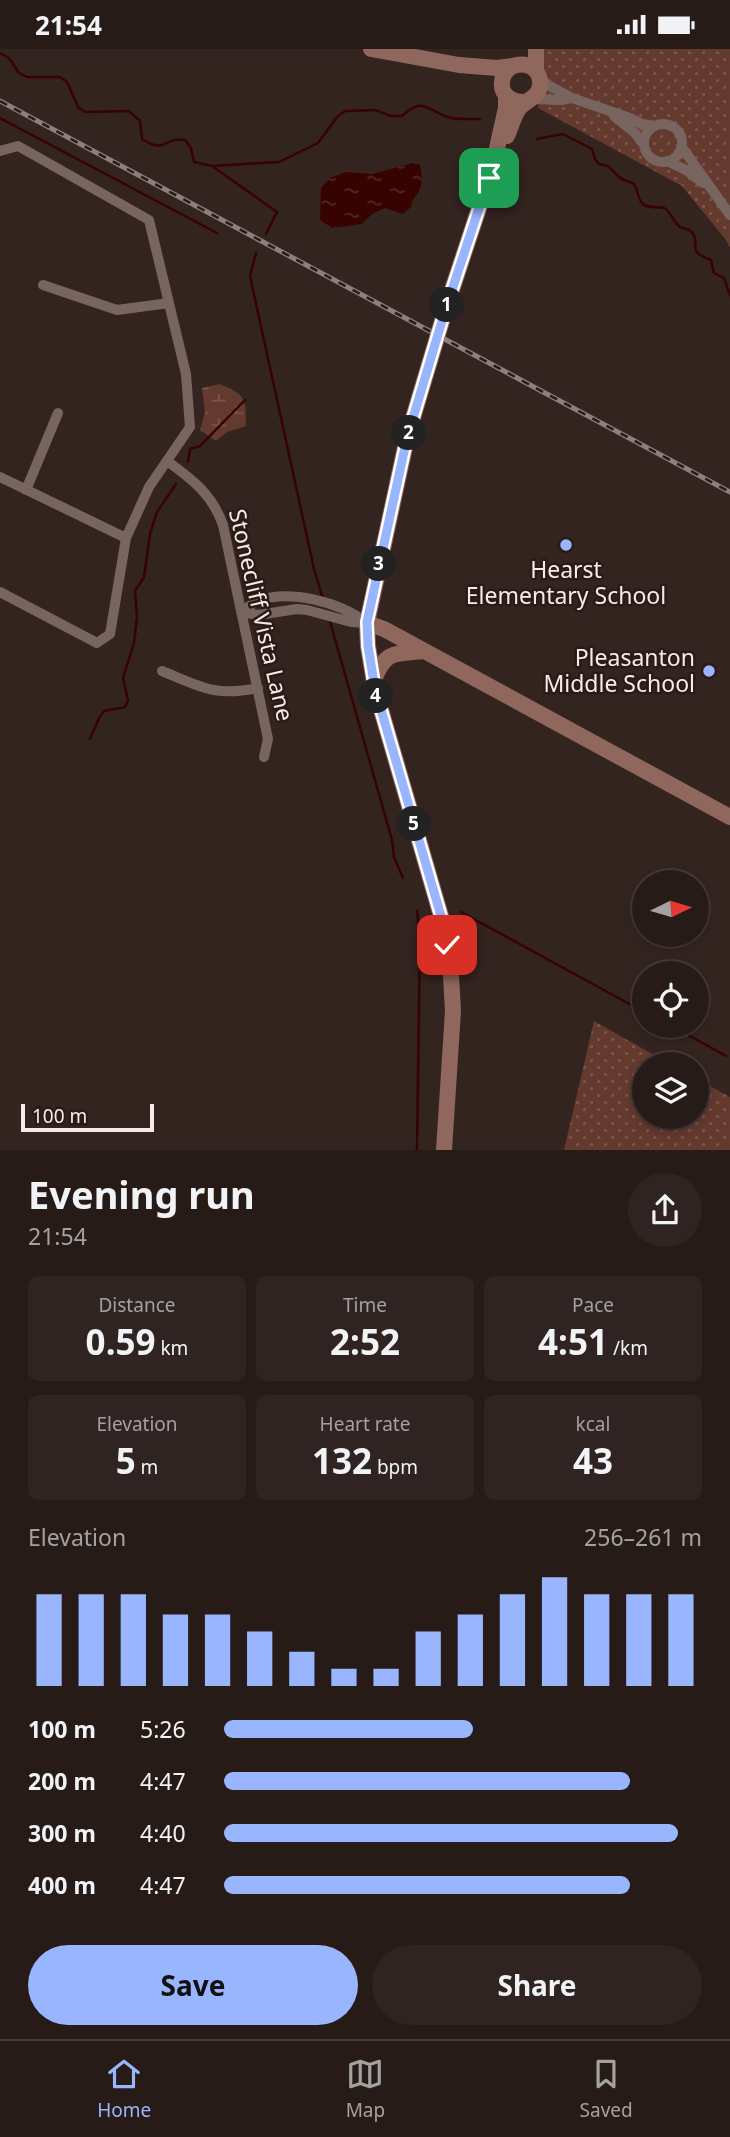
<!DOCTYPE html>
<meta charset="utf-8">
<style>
:root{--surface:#271b18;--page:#2f2421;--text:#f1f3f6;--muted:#a4a1a2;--line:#433937;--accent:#99b5fd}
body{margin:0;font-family:"Noto Sans",sans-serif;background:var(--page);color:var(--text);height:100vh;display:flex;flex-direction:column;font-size:26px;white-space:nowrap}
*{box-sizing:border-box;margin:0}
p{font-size:23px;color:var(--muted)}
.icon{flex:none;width:38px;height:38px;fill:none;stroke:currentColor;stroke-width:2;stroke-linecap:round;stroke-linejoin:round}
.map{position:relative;height:1101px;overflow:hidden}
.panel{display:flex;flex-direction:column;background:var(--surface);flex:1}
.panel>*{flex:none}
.needle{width:46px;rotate:85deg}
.fabs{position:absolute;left:632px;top:821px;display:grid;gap:14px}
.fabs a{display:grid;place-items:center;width:77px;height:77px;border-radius:50%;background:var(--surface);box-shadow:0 4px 10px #0003,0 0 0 2px var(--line);font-size:35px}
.scale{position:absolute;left:21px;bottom:18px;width:133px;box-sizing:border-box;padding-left:7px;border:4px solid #f7ebe8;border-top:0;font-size:19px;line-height:24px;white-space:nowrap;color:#f7ebe8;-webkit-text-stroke:5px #2a1b16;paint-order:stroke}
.pin{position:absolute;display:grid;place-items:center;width:60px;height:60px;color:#fff;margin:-30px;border-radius:14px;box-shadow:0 4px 10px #0006}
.km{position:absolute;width:35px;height:35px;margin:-18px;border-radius:50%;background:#222;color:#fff;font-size:19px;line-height:35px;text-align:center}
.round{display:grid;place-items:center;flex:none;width:74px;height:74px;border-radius:37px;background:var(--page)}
.overview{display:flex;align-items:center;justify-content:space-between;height:119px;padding:0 28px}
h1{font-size:38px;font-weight:700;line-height:52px}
.figures{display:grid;grid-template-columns:repeat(3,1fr);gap:10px;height:119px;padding:7px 28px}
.figures div{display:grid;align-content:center;border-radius:10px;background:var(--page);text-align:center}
.figures b{font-size:35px;font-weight:700}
.figures small{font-size:19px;font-weight:400}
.figures p{font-size:19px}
.chart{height:196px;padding:14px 28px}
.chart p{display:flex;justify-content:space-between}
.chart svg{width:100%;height:126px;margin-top:7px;stroke:var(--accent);stroke-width:6}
.cta{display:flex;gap:14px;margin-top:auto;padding:14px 28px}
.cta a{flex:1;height:80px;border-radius:42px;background:var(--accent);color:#111;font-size:28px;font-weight:700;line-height:80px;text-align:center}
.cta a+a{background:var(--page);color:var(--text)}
ul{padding:0 28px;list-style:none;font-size:23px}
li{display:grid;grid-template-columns:112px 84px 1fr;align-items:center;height:52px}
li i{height:18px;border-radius:9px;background:var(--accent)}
.status{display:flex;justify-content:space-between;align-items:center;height:49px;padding:0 35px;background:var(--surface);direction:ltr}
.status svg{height:19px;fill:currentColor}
.menu{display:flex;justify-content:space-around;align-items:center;height:98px;border-top:2px solid var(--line);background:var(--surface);font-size:19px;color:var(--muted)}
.menu a{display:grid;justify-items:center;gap:4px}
.menu .selected{color:var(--accent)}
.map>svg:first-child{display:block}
</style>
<div class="status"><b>21:54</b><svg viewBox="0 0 49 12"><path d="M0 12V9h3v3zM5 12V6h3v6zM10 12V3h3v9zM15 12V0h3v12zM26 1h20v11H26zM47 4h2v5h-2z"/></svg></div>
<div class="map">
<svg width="730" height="1101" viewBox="0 0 730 1101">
<defs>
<pattern id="wetland-marsh" width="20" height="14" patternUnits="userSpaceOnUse" patternTransform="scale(1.75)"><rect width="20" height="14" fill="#64392e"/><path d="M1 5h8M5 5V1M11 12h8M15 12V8" fill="none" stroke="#7b564c"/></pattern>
<pattern id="park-dots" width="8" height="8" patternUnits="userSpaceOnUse" patternTransform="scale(1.75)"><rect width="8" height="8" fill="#64392e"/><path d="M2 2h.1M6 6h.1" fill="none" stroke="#7b564c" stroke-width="1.8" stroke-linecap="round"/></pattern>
<pattern id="water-ripples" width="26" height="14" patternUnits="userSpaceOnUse" patternTransform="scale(1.75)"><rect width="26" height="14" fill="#360300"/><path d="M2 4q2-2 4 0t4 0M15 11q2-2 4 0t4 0" fill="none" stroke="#542825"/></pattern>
</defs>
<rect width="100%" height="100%" fill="#342420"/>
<path fill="url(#wetland-marsh)" d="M219,335C246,345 246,350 246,377L227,383L216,392L200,381L205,363L202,339Z"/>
<path fill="url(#park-dots)" d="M544,0H730V199L726,191L682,137L538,59Z
M594,972L670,1015H644V1068H696L697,1030L730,1048V1101H564Z"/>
<path fill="url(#water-ripples)" d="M412,114L420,116C422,125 423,134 419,142C415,149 412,150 411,158L403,165L385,159L372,165L362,175L332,179L320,171L321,139L330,129L346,123L372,125Z"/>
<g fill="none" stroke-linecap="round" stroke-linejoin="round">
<path stroke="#360300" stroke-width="2.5" d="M0,4L9,9L19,24L27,28H60L67,33L78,58L85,63L129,62L140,72L142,90C166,106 164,87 185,91L191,99L194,113L212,117L279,113L318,94L337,68L345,62L375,61L391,67H402C423,48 426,60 447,68C456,71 470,70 480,70
M0,69L217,184
M537,90L563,85L592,100L595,110L599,115L608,117L620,129L634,135C638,141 638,151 643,155C648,160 658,157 664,159C671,163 672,170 678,176C681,180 688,179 692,183C702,197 684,201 711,211L714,224L724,229L730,246
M212,117L277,163L266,185
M256,204L250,227L314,520L323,550
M188,413L190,400L200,397L245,351
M329,569L392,791L394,808L403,829
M90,690L99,669L104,662L125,658L128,651L123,629L134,594L137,568L135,542L144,528L150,485L157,463L176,435
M461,863L644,963
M670,976L726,1007
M417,1101L420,889L417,862"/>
<path stroke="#786560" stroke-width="10" d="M540,28L546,35L572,49L630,69L642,75L655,77
M533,50L561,51L572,49
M614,67L634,83L644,96
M644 94a19 19 0 1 1 38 0a19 19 0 1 1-38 0Z
M681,97L730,166
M0,102L18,97L149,171L186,325L190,378L149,438L126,489L110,585L97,594L0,543
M667,112L686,121L703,134
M43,236L117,261L169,254
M167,412C193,431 212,445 223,476L268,690L264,708
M0,428L126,489
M26,441L58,364
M241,563C246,560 251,556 255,553C288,539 340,553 367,574
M241,563L258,566L297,560L307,561L351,573L367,574
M162,622C201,638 215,648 258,639"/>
<path stroke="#90675d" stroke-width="16" d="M371,0L459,16L497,19L512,17
M536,22V0
M507,87C511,78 513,69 518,61C525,50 542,49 540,32C538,10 505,10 502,32C500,47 513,54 526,53
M367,574L384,580L730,768
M374,631C385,601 395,605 424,602
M444,1101L453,962L451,927L441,867L375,640L368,597L367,574L407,389L445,262L493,117L506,59V46"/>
<defs>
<path id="rail" d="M0,52L730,443"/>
</defs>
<use href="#rail" stroke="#8d7f7c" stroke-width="5"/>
<use href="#rail" stroke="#2a1b16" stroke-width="2.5" stroke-dasharray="8" stroke-linecap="butt"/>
</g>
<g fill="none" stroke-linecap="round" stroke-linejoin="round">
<defs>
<path id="route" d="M447,896L441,867L375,640L368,597L367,573L407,389L445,262L489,129"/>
</defs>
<use href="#route" stroke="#fff" stroke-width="14"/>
<use href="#route" stroke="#99b5fd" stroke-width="9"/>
</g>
<g fill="#99b5fd" stroke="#2a1b16" stroke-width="2.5">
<circle cx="566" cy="496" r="7"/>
<circle cx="709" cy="622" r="7"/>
</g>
<g text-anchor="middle" stroke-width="5" stroke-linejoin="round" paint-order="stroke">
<g font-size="23" fill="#f7ebe8" stroke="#2a1b16">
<text x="566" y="529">Hearst<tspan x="566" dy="26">Elementary School</tspan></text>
<text x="695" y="617" text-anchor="end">Pleasanton<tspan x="695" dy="26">Middle School</tspan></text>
</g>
<g font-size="23" fill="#f7ebe8" stroke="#2a1b16">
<text transform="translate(261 566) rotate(77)" y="8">Stonecliff Vista Lane</text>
</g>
</g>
</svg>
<div class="fabs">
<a><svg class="needle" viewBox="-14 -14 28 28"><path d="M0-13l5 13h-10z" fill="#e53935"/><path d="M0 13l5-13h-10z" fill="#a4a1a2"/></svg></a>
<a><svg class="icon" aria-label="locate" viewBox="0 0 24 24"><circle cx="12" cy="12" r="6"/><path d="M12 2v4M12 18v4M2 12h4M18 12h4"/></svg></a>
<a><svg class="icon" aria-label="layers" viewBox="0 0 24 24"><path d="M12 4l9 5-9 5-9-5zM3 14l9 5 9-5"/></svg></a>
</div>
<div class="scale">100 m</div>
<div class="pin" style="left:489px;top:129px;background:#1e9e55"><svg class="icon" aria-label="arrive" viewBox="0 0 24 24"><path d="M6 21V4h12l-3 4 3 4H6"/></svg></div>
<div class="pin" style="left:447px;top:896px;background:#d93025"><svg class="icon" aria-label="check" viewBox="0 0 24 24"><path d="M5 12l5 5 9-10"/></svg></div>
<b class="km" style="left:447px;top:256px">1</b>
<b class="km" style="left:409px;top:384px">2</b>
<b class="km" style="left:379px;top:515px">3</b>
<b class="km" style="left:376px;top:647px">4</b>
<b class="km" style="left:414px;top:775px">5</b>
</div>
<section class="panel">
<div class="overview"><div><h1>Evening run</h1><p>21:54</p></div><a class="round"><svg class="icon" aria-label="share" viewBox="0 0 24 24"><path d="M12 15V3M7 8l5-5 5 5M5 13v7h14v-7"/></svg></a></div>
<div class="figures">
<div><p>Distance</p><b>0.59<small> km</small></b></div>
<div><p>Time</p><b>2:52</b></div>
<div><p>Pace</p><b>4:51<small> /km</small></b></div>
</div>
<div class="figures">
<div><p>Elevation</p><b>5<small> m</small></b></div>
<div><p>Heart rate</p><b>132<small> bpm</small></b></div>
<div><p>kcal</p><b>43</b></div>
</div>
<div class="chart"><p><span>Elevation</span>256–261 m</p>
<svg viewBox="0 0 160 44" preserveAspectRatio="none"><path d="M5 44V12M15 44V12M25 44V12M35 44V19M45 44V19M55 44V25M65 44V32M75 44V38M85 44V38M95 44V25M105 44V19M115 44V12M125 44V6M135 44V12M145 44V12M155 44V12"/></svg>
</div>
<ul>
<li><b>100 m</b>5:26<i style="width:52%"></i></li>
<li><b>200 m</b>4:47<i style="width:85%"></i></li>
<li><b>300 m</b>4:40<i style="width:95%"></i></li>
<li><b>400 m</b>4:47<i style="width:85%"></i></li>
</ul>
<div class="cta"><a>Save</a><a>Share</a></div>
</section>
<nav class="menu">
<a class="selected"><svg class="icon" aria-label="home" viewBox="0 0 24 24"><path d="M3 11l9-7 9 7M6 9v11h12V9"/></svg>Home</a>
<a><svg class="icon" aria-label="map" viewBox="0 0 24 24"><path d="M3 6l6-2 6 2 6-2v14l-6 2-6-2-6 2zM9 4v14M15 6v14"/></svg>Map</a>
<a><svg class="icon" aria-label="saved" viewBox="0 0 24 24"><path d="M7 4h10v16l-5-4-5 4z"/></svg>Saved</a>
</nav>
